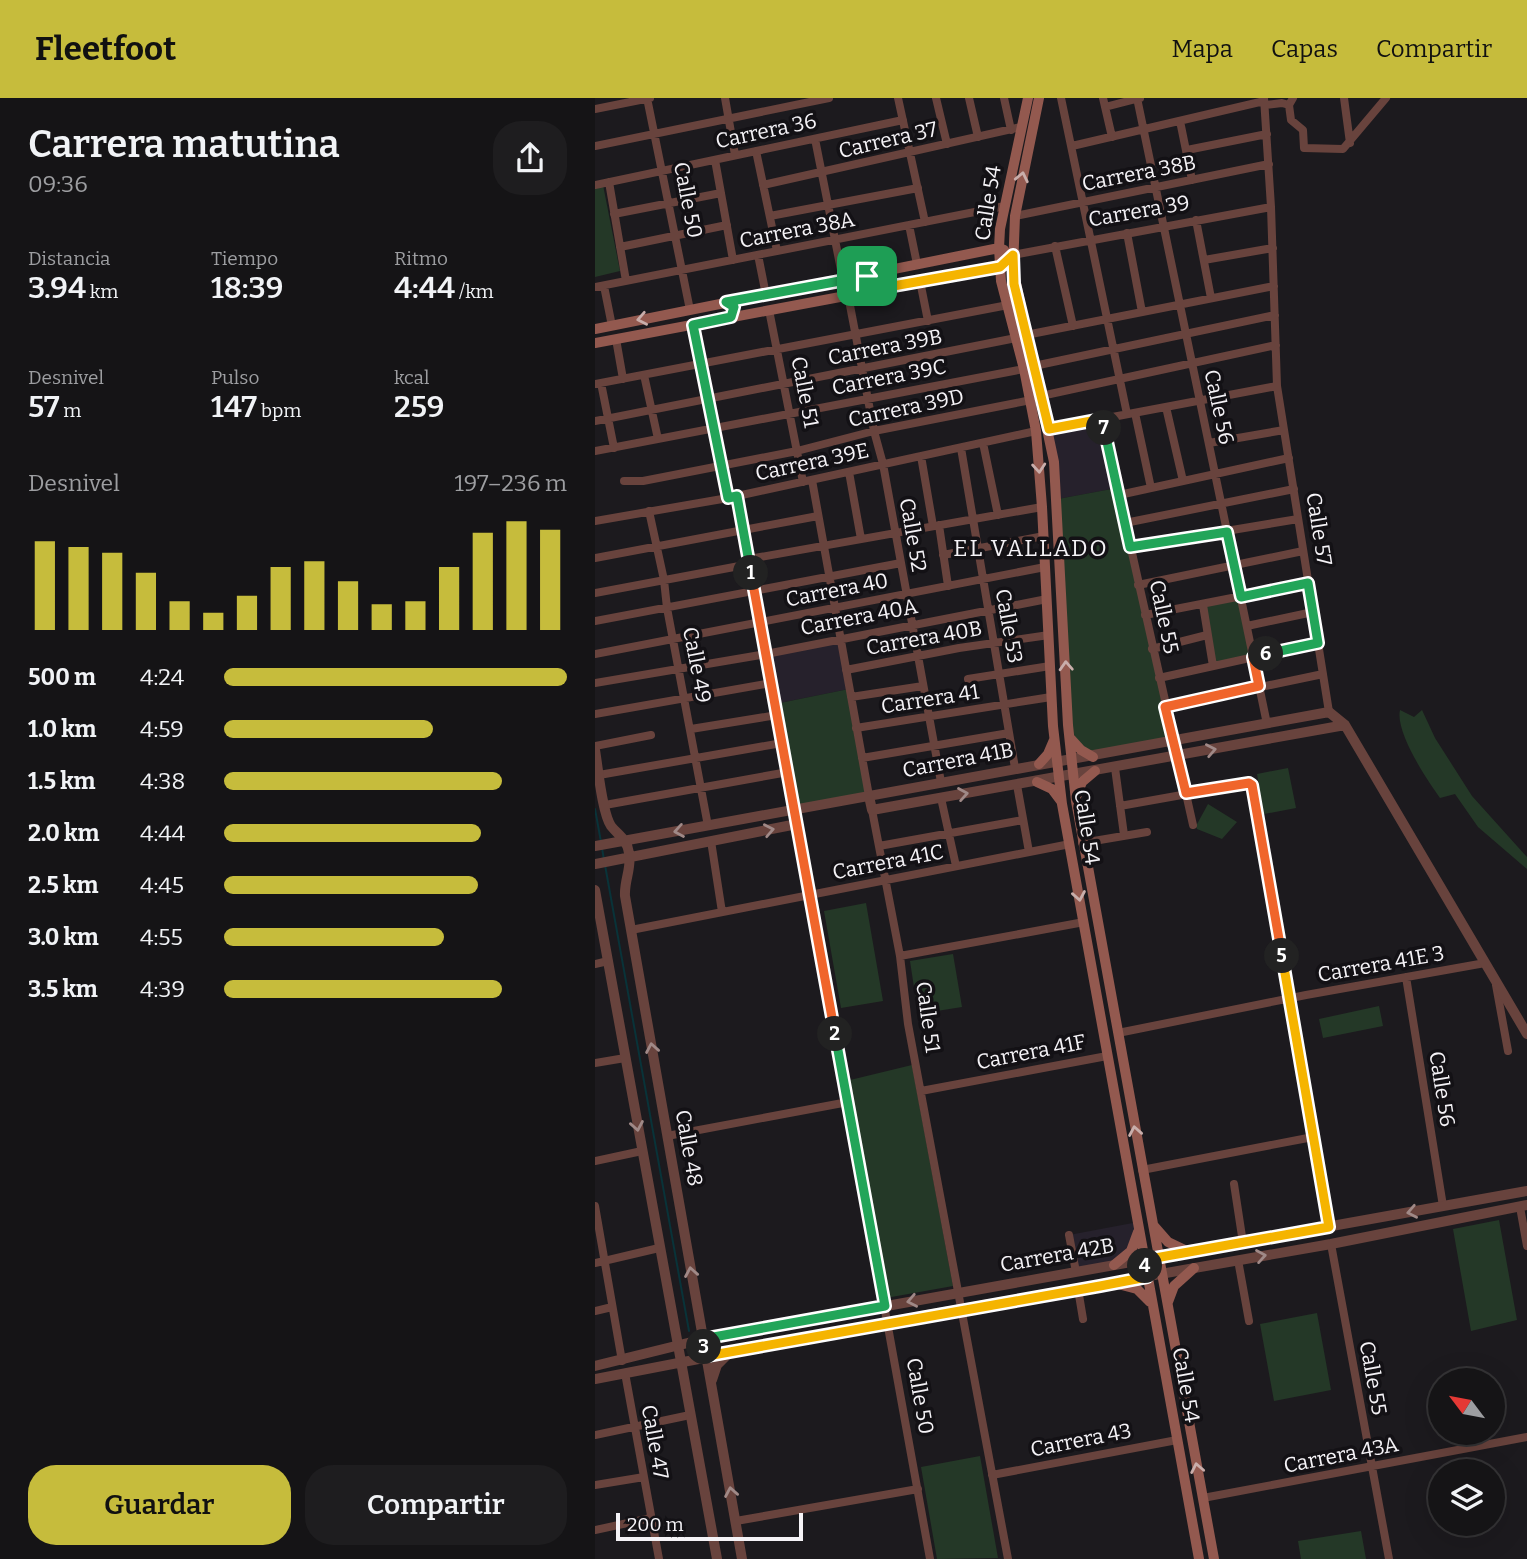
<!DOCTYPE html>
<html lang="es">
<meta charset="utf-8">
<style>
:root{--surface:#151416;--page:#1e1d1f;--text:#f1f3f6;--muted:#9d9ea1;--line:#343335;--accent:#c6bc3c}
body{margin:0;font-family:Bitter,serif;background:var(--page);color:var(--text);height:100vh;display:flex;flex-direction:column;font-size:26px;white-space:nowrap}
*{box-sizing:border-box;margin:0}
p{font-size:23px;color:var(--muted)}
.icon{flex:none;width:38px;height:38px;fill:none;stroke:currentColor;stroke-width:2;stroke-linecap:round;stroke-linejoin:round}
.map{position:relative;flex:1;overflow:hidden}
.drawer{display:flex;flex-direction:column;background:var(--surface);width:595px}
.drawer>*{flex:none}
.needle{width:46px;rotate:302deg}
.fabs{position:absolute;left:833px;top:1270px;display:grid;gap:14px}
.fabs a{display:grid;place-items:center;width:77px;height:77px;border-radius:50%;background:var(--surface);box-shadow:0 7px 28px #0002,0 0 0 2px var(--line);font-size:35px}
.scale{position:absolute;left:21px;bottom:18px;width:187px;box-sizing:border-box;padding-left:7px;border:4px solid #f5f3f7;border-top:0;font-size:19px;line-height:24px;white-space:nowrap;color:#f5f3f7;-webkit-text-stroke:5px #131115;paint-order:stroke}
.pin{position:absolute;display:grid;place-items:center;width:60px;height:60px;color:#fff;margin:-30px;border-radius:14px;box-shadow:0 4px 10px #0006}
.km{position:absolute;width:35px;height:35px;margin:-18px;border-radius:50%;background:#222;color:#fff;font-size:19px;line-height:35px;text-align:center}
.round{display:grid;place-items:center;flex:none;width:74px;height:74px;border-radius:28px;background:var(--page)}
.head{display:flex;align-items:center;justify-content:space-between;height:119px;padding:0 28px}
h1{font-size:38px;font-weight:600;line-height:52px}
.stats{display:grid;grid-template-columns:repeat(3,1fr);gap:10px;height:119px;padding:7px 28px}
.stats div{display:grid;align-content:center}
.stats b{font-size:30px;font-weight:600}
.stats small{font-size:19px;font-weight:400}
.stats p{font-size:19px}
.chart{height:196px;padding:14px 28px}
.chart p{display:flex;justify-content:space-between}
.chart svg{width:100%;height:126px;margin-top:7px;stroke:var(--accent);stroke-width:6}
.primary-button{display:flex;gap:14px;margin-top:auto;padding:14px 28px}
.primary-button a{flex:1;height:80px;border-radius:28px;background:var(--accent);color:#111;font-size:28px;font-weight:600;line-height:80px;text-align:center}
.primary-button a+a{background:var(--page);color:var(--text)}
ul{padding:0 28px;list-style:none;font-size:23px}
li{display:grid;grid-template-columns:112px 84px 1fr;align-items:center;height:52px}
li i{height:18px;border-radius:9px;background:var(--accent)}
header{display:flex;align-items:center;gap:42px;box-sizing:border-box;height:98px;padding:0 35px;background:var(--accent);color:#111}
header strong{font-size:33px}
nav{display:flex;gap:38px;margin-inline-start:auto;font-size:24px}
main{display:flex;flex:1;min-height:0}
.map>svg:first-child{display:block}
</style>
<header>
<strong>Fleetfoot</strong>
<nav><a>Mapa</a><a>Capas</a><a>Compartir</a></nav>
</header>
<main>
<section class="drawer">
<div class="head"><div><h1>Carrera matutina</h1><p>09:36</p></div><a class="round"><svg class="icon" aria-label="share" viewBox="0 0 24 24"><path d="M12 15V3M7 8l5-5 5 5M5 13v7h14v-7"/></svg></a></div>
<div class="stats">
<div><p>Distancia</p><b>3.94<small> km</small></b></div>
<div><p>Tiempo</p><b>18:39</b></div>
<div><p>Ritmo</p><b>4:44<small> /km</small></b></div>
</div>
<div class="stats">
<div><p>Desnivel</p><b>57<small> m</small></b></div>
<div><p>Pulso</p><b>147<small> bpm</small></b></div>
<div><p>kcal</p><b>259</b></div>
</div>
<div class="chart"><p><span>Desnivel</span>197–236 m</p>
<svg viewBox="0 0 160 44" preserveAspectRatio="none"><path d="M5 44V13M15 44V15M25 44V17M35 44V24M45 44V34M55 44V38M65 44V32M75 44V22M85 44V20M95 44V27M105 44V35M115 44V34M125 44V22M135 44V10M145 44V6M155 44V9"/></svg>
</div>
<ul>
<li><b>500 m</b>4:24<i style="width:100%"></i></li>
<li><b>1.0 km</b>4:59<i style="width:61%"></i></li>
<li><b>1.5 km</b>4:38<i style="width:81%"></i></li>
<li><b>2.0 km</b>4:44<i style="width:75%"></i></li>
<li><b>2.5 km</b>4:45<i style="width:74%"></i></li>
<li><b>3.0 km</b>4:55<i style="width:64%"></i></li>
<li><b>3.5 km</b>4:39<i style="width:81%"></i></li>
</ul>
<div class="primary-button"><a>Guardar</a><a>Compartir</a></div>
</section>
<div class="map">
<svg width="932" height="1461" viewBox="0 0 932 1461">
<rect width="100%" height="100%" fill="#1c1a1e"/>
<path fill="#26212c" d="M507,321L522,390L463,401L454,331Z
M245,540L254,591L180,606L171,556Z
M543,1124L532,1159L481,1174L474,1137Z"/>
<path fill="#243827" d="M8,87L25,173L0,179V89Z
M522,390L578,643L498,659L477,642L463,401Z
M646,500L658,559L618,568L608,507Z
M254,591L274,698L200,712L180,606Z
M805,612L819,619L827,612L840,640L877,698L932,759V771L883,729L860,696L845,700C832,682 800,634 805,612Z
M693,670L701,710L669,716L662,676Z
M613,706L642,724L627,741L602,731L601,728Z
M271,805L288,903L246,910L229,813Z
M358,856L367,909L323,916L315,863Z
M784,908L788,928L728,940L724,921Z
M317,967L358,1188L291,1200L251,983Z
M904,1122L922,1222L876,1233L858,1131Z
M722,1215L736,1292L679,1303L665,1226Z
M385,1358L403,1460L342,1461L326,1369Z
M766,1433L771,1461H706L703,1443Z"/>
<g fill="none" stroke-linecap="round" stroke-linejoin="round">
<path stroke="#093339" stroke-width="2" d="M0,711L6,744
M7,750L9,762
M10,767L94,1233"/>
<path stroke="#68433d" stroke-width="8" d="M52,0L95,212
M130,0L140,57
M303,0L330,124
M341,0L352,46
M374,0L383,39
M409,0L416,32
M466,0L532,316
M508,0L517,39
M542,0L672,626
M669,0L676,109L682,288L734,614
M698,0L694,7L696,22L708,32L709,50L748,51L791,0
M749,0L755,45
M670,7L687,5L694,7
M510,9L545,0
M0,11L55,0
M585,23L597,82
M220,41L248,182
M0,48L234,0
M477,48L669,3
M592,52L672,36
M161,53L182,153
M120,62L138,162
M14,84L31,183
M0,87L308,22
M168,87L426,29
M19,116L126,95
M175,118L323,90
M420,118L674,66
M601,122L616,200
M314,127L322,166
M532,135L547,214
M460,148L478,228
M25,149L132,127
M163,157L171,197
M418,157L676,109
M609,162L678,150
M325,183L333,223
M9,188L17,228
M0,189L410,108
M253,197L279,333L288,366L346,684
M174,212L208,384
M98,227L133,400
M431,237L679,188
M21,241L28,281
M439,268L680,217
M49,277L63,341
M6,285L19,350
M0,286L413,207
M446,298L681,247
M571,309L588,383
M540,315L556,390
M507,321L598,727
M0,323L421,240
M454,331L682,288
M388,345L403,417
M614,345L689,332
M366,350L420,670
M0,353L429,271
M326,358L338,428
M254,374L266,441
M217,382L274,698
M29,383H48L202,353L279,333L436,302
M524,397L694,360
M142,398L200,712
M54,413L69,482L72,510L113,728
M0,423L133,400L441,333
M530,425L699,391
M344,427L353,488
M535,449L703,421
M348,457L449,438
M0,460L223,418
M154,461L447,409
M543,487L708,453
M0,495L155,466
M608,507L618,568
M550,517L713,485
M0,523L306,465
M652,528L718,514
M557,551L612,537
M0,556L450,469
M251,572L364,550L454,537
M564,580L723,545
M373,581L455,568
M0,585L171,556L452,501
M256,599L328,588
M570,609L728,576
M0,616L176,585
M261,630L456,599
M96,631L182,617
M0,648L56,637
M267,660L414,635
M520,670L529,737
M4,677L187,645
M422,687L434,754
M346,700L361,768
M10,707L193,674
M525,708L654,685L658,687L734,1129
M277,712L305,858L313,926L413,1461
M202,726L335,1461
M116,743L127,814
M487,745L552,734
M284,748L428,722
M36,832L475,746
M305,858L489,824
M0,866L13,863
M811,879L848,1108
M901,887L913,953
M523,935L711,897L890,865
M0,965L30,960
M326,993L512,958
M72,1038L253,1004
M0,1063L47,1053
M547,1072L718,1039
M639,1086L648,1145
M0,1108L27,1263
M925,1109L932,1148
M474,1137L481,1174
M736,1146L794,1461
M643,1162L654,1223
M0,1165L64,1150
M483,1191L488,1221
M0,1213L17,1209
M30,1275L64,1461
M0,1337L95,1317
M397,1377L582,1342
M0,1387L49,1379
M608,1400L932,1339
M141,1423L323,1391
M0,1432L56,1420"/>
<path stroke="#68433d" stroke-width="10" d="M0,652C3,669 7,715 16,728C24,738 32,741 34,755C37,770 29,782 30,798L147,1461
M274,698L277,712L750,627
M0,748L734,614L750,627L932,936
M0,766L202,726L200,712
M0,792L122,1461
M0,1268L113,1240L932,1093
M0,1281L327,1218L736,1146L932,1107
M117,1282L122,1267L134,1255"/>
<path stroke="#93594f" stroke-width="10" d="M433,0L405,131L404,150L406,183L429,271L441,333L447,409L458,628L467,706L604,1461
M444,0L420,118L418,171L459,364L473,627L481,703L619,1461
M0,231L404,150L409,152
M0,245L405,169L409,166
M476,641L486,652L498,659
M444,666L453,656L459,642
M442,684L457,691L466,703
M482,697L487,684L500,673
M559,1128L573,1144L596,1155
M519,1167L536,1153L543,1134
M519,1185L542,1191L555,1204
M573,1204L579,1188L599,1170"/>
</g>
<defs><path id="oneway-chevron" d="M-2-3.5L2.5 0L-2 3.5" fill="none" stroke-width="1.6" stroke-linecap="round" stroke-linejoin="round" transform="scale(1.75)"/></defs>
<g stroke="#c9aeab">
<use href="#oneway-chevron" transform="translate(427 79) rotate(-78)"/>
<use href="#oneway-chevron" transform="translate(47 221) rotate(169)"/>
<use href="#oneway-chevron" transform="translate(444 370) rotate(85)"/>
<use href="#oneway-chevron" transform="translate(471 568) rotate(-93)"/>
<use href="#oneway-chevron" transform="translate(484 798) rotate(80)"/>
<use href="#oneway-chevron" transform="translate(540 1033) rotate(-100)"/>
<use href="#oneway-chevron" transform="translate(602 1370) rotate(-101)"/>
</g>
<g stroke="#a08987">
<use href="#oneway-chevron" transform="translate(616 652) rotate(-11)"/>
<use href="#oneway-chevron" transform="translate(368 696) rotate(-10)"/>
<use href="#oneway-chevron" transform="translate(174 732) rotate(-11)"/>
<use href="#oneway-chevron" transform="translate(84 733) rotate(170)"/>
<use href="#oneway-chevron" transform="translate(57 950) rotate(-100)"/>
<use href="#oneway-chevron" transform="translate(42 1028) rotate(80)"/>
<use href="#oneway-chevron" transform="translate(817 1114) rotate(169)"/>
<use href="#oneway-chevron" transform="translate(666 1158) rotate(-10)"/>
<use href="#oneway-chevron" transform="translate(96 1174) rotate(-100)"/>
<use href="#oneway-chevron" transform="translate(317 1203) rotate(169)"/>
<use href="#oneway-chevron" transform="translate(136 1394) rotate(-100)"/>
</g>
<g fill="none" stroke-linecap="round" stroke-linejoin="round">
<defs>
<path id="split-1" d="M156,475L142,398L133,400L98,227L136,219L139,209L131,204L272,178"/>
<path id="split-2" d="M156,475L240,936"/>
<path id="split-3" d="M109,1249L108,1242L113,1240L290,1208L240,936"/>
<path id="split-4" d="M109,1249L112,1258L505,1188L552,1179L550,1168"/>
<path id="split-5" d="M550,1168L549,1162L734,1129L687,858"/>
<path id="split-6" d="M671,556L658,559L664,588L570,609L591,695L654,685L657,687L687,858"/>
<path id="split-7" d="M509,330L535,449L632,434L646,499L713,485L723,545L671,556"/>
<path id="split-8" d="M272,178L276,187L270,193L405,169L418,157L419,186L454,331L507,321L509,330"/>
</defs>
<use href="#split-1" stroke="#fff" stroke-width="14"/>
<use href="#split-2" stroke="#fff" stroke-width="14"/>
<use href="#split-3" stroke="#fff" stroke-width="14"/>
<use href="#split-4" stroke="#fff" stroke-width="14"/>
<use href="#split-5" stroke="#fff" stroke-width="14"/>
<use href="#split-6" stroke="#fff" stroke-width="14"/>
<use href="#split-7" stroke="#fff" stroke-width="14"/>
<use href="#split-8" stroke="#fff" stroke-width="14"/>
<use href="#split-1" stroke="#22a559" stroke-width="9"/>
<use href="#split-2" stroke="#f0652b" stroke-width="9"/>
<use href="#split-3" stroke="#22a559" stroke-width="9"/>
<use href="#split-4" stroke="#f5b400" stroke-width="9"/>
<use href="#split-5" stroke="#f5b400" stroke-width="9"/>
<use href="#split-6" stroke="#f0652b" stroke-width="9"/>
<use href="#split-7" stroke="#22a559" stroke-width="9"/>
<use href="#split-8" stroke="#f5b400" stroke-width="9"/>
</g>
<g text-anchor="middle" stroke-width="7" stroke-linejoin="round" paint-order="stroke">
<g font-size="21" fill="#f5f3f7" stroke="#131115">
<text transform="translate(171 33) rotate(-12)" y="7">Carrera 36</text>
<text transform="translate(293 42) rotate(-13)" y="7">Carrera 37</text>
<text transform="translate(544 75) rotate(-11)" y="7">Carrera 38B</text>
<text transform="translate(93 102) rotate(79)" y="7">Calle 50</text>
<text transform="translate(393 105) rotate(-81)" y="7">Calle 54</text>
<text transform="translate(544 113) rotate(-10)" y="7">Carrera 39</text>
<text transform="translate(202 132) rotate(-11)" y="7">Carrera 38A</text>
<text transform="translate(290 249) rotate(-11)" y="7">Carrera 39B</text>
<text transform="translate(294 279) rotate(-11)" y="7">Carrera 39C</text>
<text transform="translate(210 294) rotate(79)" y="7">Calle 51</text>
<text transform="translate(624 309) rotate(78)" y="7">Calle 56</text>
<text transform="translate(311 310) rotate(-12)" y="7">Carrera 39D</text>
<text transform="translate(217 364) rotate(-12)" y="7">Carrera 39E</text>
<text transform="translate(724 431) rotate(81)" y="7">Calle 57</text>
<text transform="translate(318 437) rotate(80)" y="7">Calle 52</text>
<text transform="translate(242 492) rotate(-11)" y="7">Carrera 40</text>
<text transform="translate(264 519) rotate(-11)" y="7">Carrera 40A</text>
<text transform="translate(569 519) rotate(78)" y="7">Calle 55</text>
<text transform="translate(414 528) rotate(80)" y="7">Calle 53</text>
<text transform="translate(329 540) rotate(-10)" y="7">Carrera 40B</text>
<text transform="translate(102 567) rotate(79)" y="7">Calle 49</text>
<text transform="translate(335 601) rotate(-9)" y="7">Carrera 41</text>
<text transform="translate(363 662) rotate(-11)" y="7">Carrera 41B</text>
<text transform="translate(492 729) rotate(81)" y="7">Calle 54</text>
<text transform="translate(293 764) rotate(-11)" y="7">Carrera 41C</text>
<text transform="translate(786 866) rotate(-10)" y="7">Carrera 41E 3</text>
<text transform="translate(333 919) rotate(82)" y="7">Calle 51</text>
<text transform="translate(436 954) rotate(-11)" y="7">Carrera 41F</text>
<text transform="translate(847 991) rotate(81)" y="7">Calle 56</text>
<text transform="translate(94 1050) rotate(80)" y="7">Calle 48</text>
<text transform="translate(462 1157) rotate(-10)" y="7">Carrera 42B</text>
<text transform="translate(778 1280) rotate(80)" y="7">Calle 55</text>
<text transform="translate(591 1287) rotate(80)" y="7">Calle 54</text>
<text transform="translate(325 1298) rotate(80)" y="7">Calle 50</text>
<text transform="translate(486 1342) rotate(-11)" y="7">Carrera 43</text>
<text transform="translate(60 1344) rotate(80)" y="7">Calle 47</text>
<text transform="translate(746 1357) rotate(-11)" y="7">Carrera 43A</text>
</g>
<g font-size="23" letter-spacing="2" fill="#f5f3f7" stroke="#131115">
<text x="436" y="458">EL VALLADO</text>
</g>
</g>
</svg>
<div class="fabs">
<a><svg class="needle" viewBox="-14 -14 28 28"><path d="M0-13l5 13h-10z" fill="#e53935"/><path d="M0 13l5-13h-10z" fill="#9d9ea1"/></svg></a>
<a><svg class="icon" aria-label="layers" viewBox="0 0 24 24"><path d="M12 4l9 5-9 5-9-5zM3 14l9 5 9-5"/></svg></a>
</div>
<div class="scale">200 m</div>
<div class="pin" style="left:272px;top:178px;background:#1e9e55"><svg class="icon" aria-label="arrive" viewBox="0 0 24 24"><path d="M6 21V4h12l-3 4 3 4H6"/></svg></div>
<b class="km" style="left:156px;top:475px">1</b>
<b class="km" style="left:240px;top:936px">2</b>
<b class="km" style="left:109px;top:1249px">3</b>
<b class="km" style="left:550px;top:1168px">4</b>
<b class="km" style="left:687px;top:858px">5</b>
<b class="km" style="left:671px;top:556px">6</b>
<b class="km" style="left:509px;top:330px">7</b>
</div>
</main>
